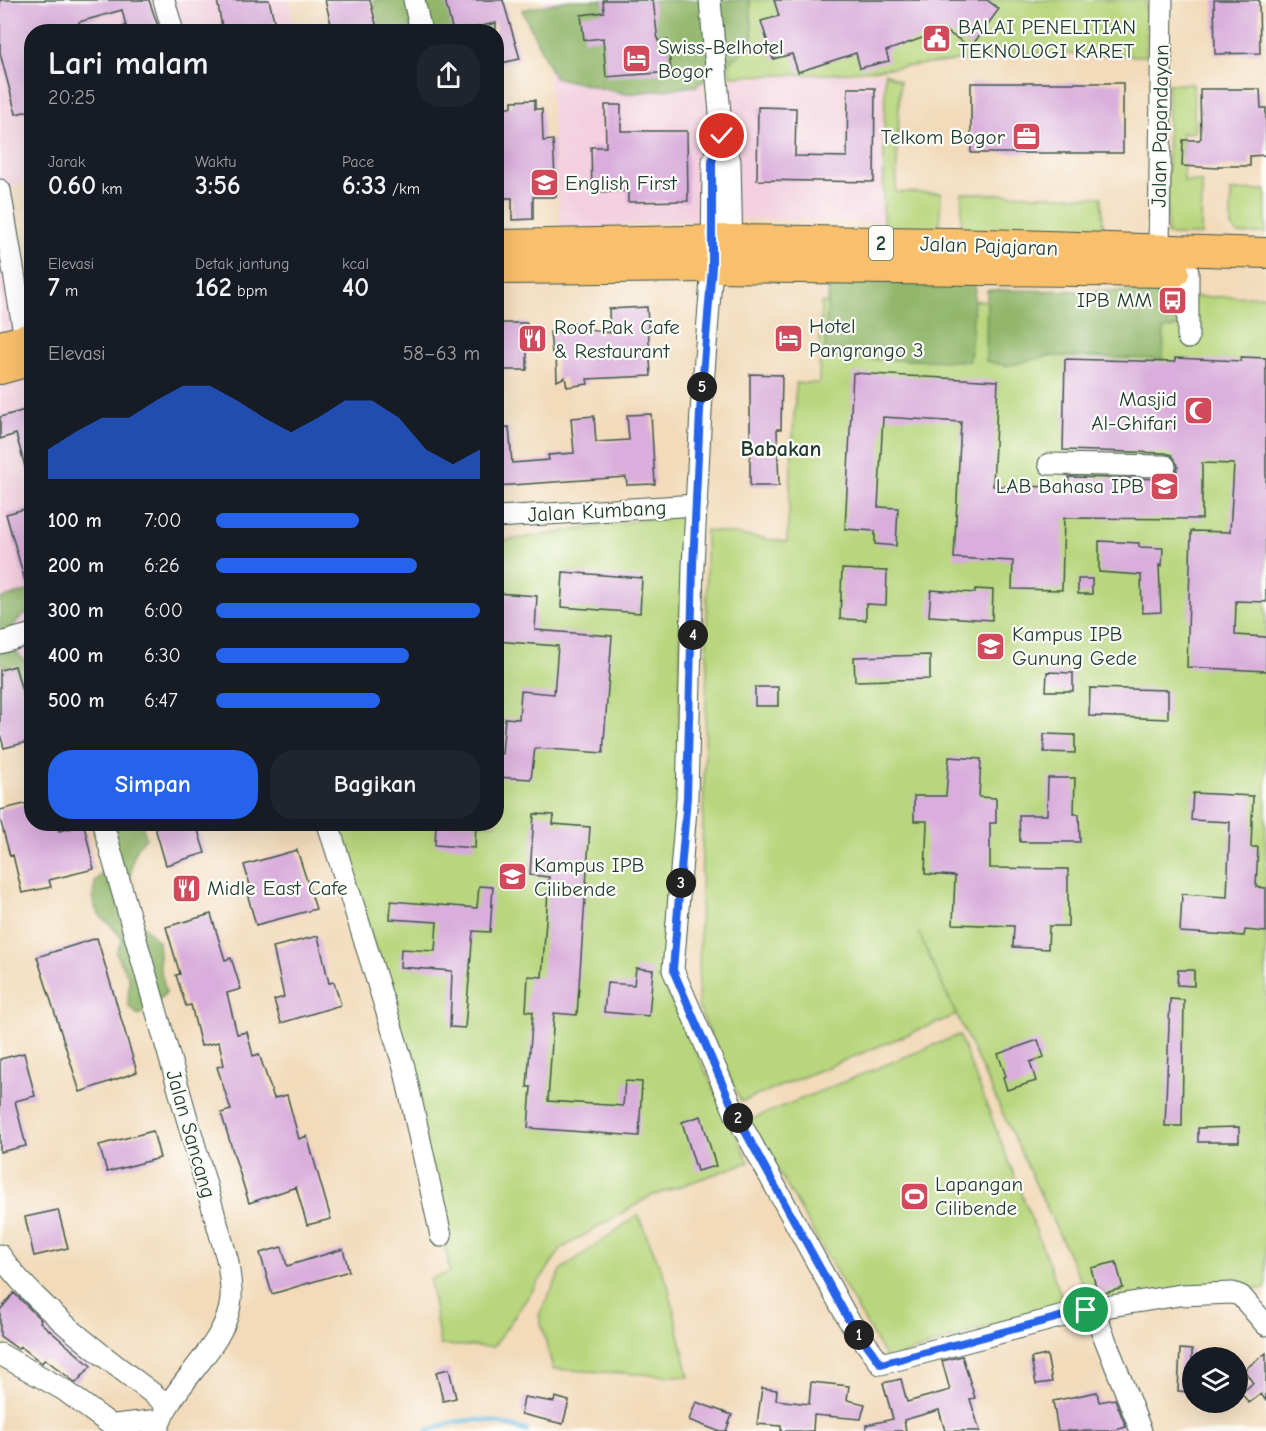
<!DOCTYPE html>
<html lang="id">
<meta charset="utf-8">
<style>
:root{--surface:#171b24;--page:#20242c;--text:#f1f3f6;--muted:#9ea1a6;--accent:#2563eb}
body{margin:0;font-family:"Comic Neue",sans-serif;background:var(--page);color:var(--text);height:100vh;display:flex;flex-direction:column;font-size:22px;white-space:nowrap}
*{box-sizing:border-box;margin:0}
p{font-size:20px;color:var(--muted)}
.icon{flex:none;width:33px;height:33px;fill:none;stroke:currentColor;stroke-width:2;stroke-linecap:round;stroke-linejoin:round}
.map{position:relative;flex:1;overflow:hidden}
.side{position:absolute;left:24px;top:24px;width:480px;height:807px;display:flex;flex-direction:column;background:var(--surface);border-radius:24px;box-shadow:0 6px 24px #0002}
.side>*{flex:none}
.controls{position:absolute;left:1182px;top:1347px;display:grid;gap:12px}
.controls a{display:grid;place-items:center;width:66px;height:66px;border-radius:50%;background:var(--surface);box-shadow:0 6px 24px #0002;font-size:30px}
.pin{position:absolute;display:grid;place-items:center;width:51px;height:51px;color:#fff;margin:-26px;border:3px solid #fff;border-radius:50%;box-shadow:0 2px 6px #0007}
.km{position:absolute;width:30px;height:30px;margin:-15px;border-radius:50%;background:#222;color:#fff;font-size:16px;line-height:30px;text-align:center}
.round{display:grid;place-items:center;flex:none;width:63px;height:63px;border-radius:24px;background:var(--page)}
.overview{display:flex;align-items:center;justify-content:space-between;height:102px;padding:0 24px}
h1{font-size:33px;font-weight:700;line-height:45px}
.metrics{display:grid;grid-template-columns:repeat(3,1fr);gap:9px;height:102px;padding:6px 24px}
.metrics div{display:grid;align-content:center}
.metrics b{font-size:26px;font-weight:700}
.metrics small{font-size:16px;font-weight:400}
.metrics p{font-size:16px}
.chart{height:168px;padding:12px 24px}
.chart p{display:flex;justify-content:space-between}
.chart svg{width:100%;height:108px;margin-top:6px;fill:var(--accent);opacity:.7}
.primary-button{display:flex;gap:12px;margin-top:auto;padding:12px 24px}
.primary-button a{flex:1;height:69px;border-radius:24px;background:var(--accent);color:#fff;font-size:24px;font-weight:700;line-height:69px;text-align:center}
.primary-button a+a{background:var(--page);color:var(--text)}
ul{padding:0 24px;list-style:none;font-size:20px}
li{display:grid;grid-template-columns:96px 72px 1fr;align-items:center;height:45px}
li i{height:15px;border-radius:8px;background:var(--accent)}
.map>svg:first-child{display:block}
</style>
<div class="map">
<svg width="1266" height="1431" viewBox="0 0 1266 1431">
<rect width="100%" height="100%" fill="#fdfcf7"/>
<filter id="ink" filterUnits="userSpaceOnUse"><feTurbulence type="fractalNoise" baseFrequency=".0167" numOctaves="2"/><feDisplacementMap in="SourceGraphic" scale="12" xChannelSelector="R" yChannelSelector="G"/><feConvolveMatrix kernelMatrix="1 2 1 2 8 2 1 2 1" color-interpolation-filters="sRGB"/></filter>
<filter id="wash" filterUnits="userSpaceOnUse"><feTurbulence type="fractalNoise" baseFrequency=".008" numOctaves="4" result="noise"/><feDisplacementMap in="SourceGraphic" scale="24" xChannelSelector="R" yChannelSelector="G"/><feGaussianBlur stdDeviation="1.35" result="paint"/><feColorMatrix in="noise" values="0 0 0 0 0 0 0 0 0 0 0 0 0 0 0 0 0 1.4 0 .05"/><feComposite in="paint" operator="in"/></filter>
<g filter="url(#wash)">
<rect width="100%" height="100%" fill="#f2daba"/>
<path fill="#f3cfdf" d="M0,0H289L295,31L32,32L31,181L0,191Z
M543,0H705L703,97L731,96L732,78L883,73L881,223L719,218L561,231Z
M0,221L32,329L31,653L0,662Z"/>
<path fill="#b8d67d" stroke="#6c8a58" stroke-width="1.5" d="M723,0H1146V56L1035,53L831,74L730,76Z
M885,73L900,81L896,192L941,193L939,231L883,230Z
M1168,84H1193L1195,132L1182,133L1184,181L1202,182L1201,235H1167Z
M1266,190V233L1239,234L1231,227V191Z
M962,193L1102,197L1103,227L1098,236L961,234Z
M1266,296V1289L1192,1288L1093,1307L918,932L956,1015L741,1102L698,1006L707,666L706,530L787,542L796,383H819L821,303Z
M682,514L678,831L663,983L749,1162L649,1197L562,1248L493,1347L440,1345L430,1279L450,1272L409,1060L337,824H496L497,542Z
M959,1035L1064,1302L887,1360L749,1120Z
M638,1215L668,1285L689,1377L553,1369L539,1315L562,1269Z"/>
<path fill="#92b76c" stroke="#587a50" stroke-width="1.5" d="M373,0H473L491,15L488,31H381Z
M569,0H750L753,45L696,86L626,94L554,77L522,10Z
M829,281L975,284L970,361L824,359Z
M987,290L1183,292V326L1164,329L1163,359L1049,356L1006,366L986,361Z
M31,590V611C1,625 8,649 31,666V709C22,690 24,669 0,664V599Z
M108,824H142L146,838C126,853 127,901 139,921C143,928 153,935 158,942L160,968L166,993L149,1010L138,1015L128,1005L129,978L116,953L122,940C115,924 96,919 93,901C92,895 95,888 95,881C114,864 110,847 108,824Z"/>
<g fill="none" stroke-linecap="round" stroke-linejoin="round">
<path stroke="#68b9e3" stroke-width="5" d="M428,1431C467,1415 487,1418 527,1431"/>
</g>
<g id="blocks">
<path fill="#d9addc" d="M0,0H149L160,32H123L122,27L126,26L122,10L79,22L81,32H32V110L16,114L0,53Z
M217,0H269L277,32H223Z
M325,0H370L378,32H333Z
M445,0H503L520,59L496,64V23L453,32Z
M603,0H653L658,41L668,40L671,72L606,77L603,38L584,40L581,15L604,12Z
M774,0H987L999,9L971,47L944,30L886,51L889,61L860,68L856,53L798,72L792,54L773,59L761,21L779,16Z
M1214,0H1259L1260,53L1215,54Z
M971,83H1123V153H971Z
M848,88H875L874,182L757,180L758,107L796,108L795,156L847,157Z
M1200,89H1260L1261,108H1266V155L1250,156V166H1218V168L1182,166L1183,140H1199L1201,138Z
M535,100V109H542L543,141L553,140L556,197H533V219L512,220V198H496V107H512V101Z
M605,105H621V131H687L688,201L628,202V191L592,192L591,147H606Z
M647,307L651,376L587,379L588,384L567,387L565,377L557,381L556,353H552L550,332H561L574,323L584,325L589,330L610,333L609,309Z
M502,323H527V370H502Z
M1241,357L1266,358V602L1236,601L1235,635L1266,637V671L1187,667L1191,531L1230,532L1234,464L1202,463V519L1064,518L1062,590L1012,589L1013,561L954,558L961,422L883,417L878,507L898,508L896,546L875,544V531L845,529L853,373L998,381L993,486L1068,487L1069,477L1165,479L1176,473L1178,466L1172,455L1165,453L1063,450L1065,359L1175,362V358L1241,361Z
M750,374L782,375L781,429H777L779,486H750Z
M32,408V474H27L16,434L0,439V417Z
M651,414L655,484L627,485L626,477L496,486V428L509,427L512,463L549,460L548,455L574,453L571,418L594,416L596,442L629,440L627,415Z
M32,507V590L28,591L6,514Z
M1099,541L1139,543V547L1163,548L1162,566L1159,565L1161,612L1142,613L1141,575L1099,572Z
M842,569L887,571L886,605L866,604V620L840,619Z
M563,572L642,578L640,613L561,607Z
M1078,579H1092V594H1078Z
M975,589L993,590L992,620L929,616L931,590L975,593Z
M496,593L537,596L535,630L612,636L603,753L535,748L531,779L496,777V753L502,754L505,718L519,719L521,691L554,694L558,646L496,641Z
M930,655V679L855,681L854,657Z
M15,666L32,726V741L4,748L0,734V670Z
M1047,672L1073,673V691H1046Z
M755,687H778V706H755Z
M1090,688L1168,690V719L1089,716Z
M1044,734L1075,735V753L1044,752Z
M949,757L981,759L979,797L996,798V823H990V868L1068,869V926H1049L1048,949L1013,947L1014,926L953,924L955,876L925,874L927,821H914V796H946Z
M1048,778H1075L1074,814H1079L1080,842H1020L1019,815H1047Z
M1193,793L1253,796L1251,847H1258L1256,887L1266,888V932L1245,930L1244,936L1180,932L1182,894L1227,897L1230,822L1191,820Z
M32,802V824H57L59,831L84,825L94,869L49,880L51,887L22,893L13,855L10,856L0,819V810Z
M534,814L554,815L553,824L590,827L577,1015L554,1013L548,1101L623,1106L625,1081L642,1082L639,1136L528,1128L531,1087H527L533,1012L526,1011L528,976L542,977L549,877L530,875Z
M154,824H196L205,853L166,865Z
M436,824H476L475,848L435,845Z
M297,850L316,909L256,925L248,897L253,895L244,865Z
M479,886L493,887L490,932L473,931L465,1028L450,1027L452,971L400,967L401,949L435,951L437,922L390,919L391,901L477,908Z
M211,914L225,960L231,958L241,989L227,993L237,1034L247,1032L253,1056L259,1054L274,1098L287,1095L299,1139L307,1136L331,1219L307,1225L296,1187L249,1203L221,1113L231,1110L217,1067L224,1065L219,1042L201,1046L191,1005L186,1006L176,975L180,974L166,927Z
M318,936L329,983L334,982L341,1005L281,1023L274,1000L284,997L273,947Z
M97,938L137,1072L80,1092L37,957Z
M636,968L653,970L649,1016L604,1012L607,983L634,985Z
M1178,970H1194V986L1177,985Z
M1170,999L1184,1000L1182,1126H1165Z
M1038,1040L1044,1057L1030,1062L1036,1081L1007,1090L1003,1077L1006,1076L998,1054Z
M24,1053L35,1096L15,1101L26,1146L0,1152V1059Z
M701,1116L716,1166L697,1171L682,1122Z
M1239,1127V1142H1198V1128Z
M153,1131L160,1158L107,1172L99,1145Z
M58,1210L68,1248L34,1256L25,1217Z
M282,1247L287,1266L343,1249L349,1271L272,1294L260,1253Z
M1116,1262L1123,1288L1098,1295L1091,1268Z
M14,1293L41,1320L40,1322L91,1366L76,1383L45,1359L42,1363L20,1346L18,1349L0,1336V1310Z
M1180,1349L1192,1350V1392L1178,1391Z
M1266,1353V1401L1261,1394L1249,1403L1241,1393L1253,1383L1244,1370Z
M1047,1355L1052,1382L1036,1384L1031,1358Z
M962,1356L975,1398L970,1399L980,1431H945L939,1410L904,1420L906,1431H866V1425L893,1419L883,1383L901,1379L907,1402L950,1390L942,1361Z
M449,1369L456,1398L443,1401L436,1372Z
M811,1382L849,1386L847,1400L865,1404L861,1419L814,1415L813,1431H781V1426L757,1424L762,1388L777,1390L776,1400L809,1404Z
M1097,1392L1099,1402L1115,1399L1126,1427L1112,1431H1058L1053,1401Z
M524,1397L554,1402L555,1397L569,1401L563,1424L521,1414Z
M696,1402L732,1415L726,1431H718L689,1420Z"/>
</g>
</g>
<g filter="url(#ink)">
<use href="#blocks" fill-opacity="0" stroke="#3f5548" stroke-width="1.5"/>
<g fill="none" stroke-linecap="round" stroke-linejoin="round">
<defs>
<path id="minor" d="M164,0L173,32
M414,0L421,32
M710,0L722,136L730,161L732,252
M722,136L713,161L712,267L701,411L693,566L687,797L673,970L735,1113L848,1319L881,1364L1086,1310L1180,1295L1233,1293L1241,1296L1266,1325
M0,190L25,339
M1159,252L1162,0
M1188,338V272
M1049,464L1165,466
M496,517L697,505
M0,643L32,634
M103,824L228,1262C229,1274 232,1287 231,1299C227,1347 170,1384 157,1431
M328,824L404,1067L441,1236
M0,1255C40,1312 113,1363 168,1405
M1094,1311L1141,1431
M0,1354L64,1390L119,1431
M114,1425L160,1420"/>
<path id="highway" d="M496,245L732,240L952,243L1266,253
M496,269L712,267L1174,272
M0,346L32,338
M0,369L32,360"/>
</defs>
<use href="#minor" stroke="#3f5548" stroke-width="23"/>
<use href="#highway" stroke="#3f5548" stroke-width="32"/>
<use href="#minor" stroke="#fff" stroke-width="21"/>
<use href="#highway" stroke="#f8bf6c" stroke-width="30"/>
</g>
</g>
<g fill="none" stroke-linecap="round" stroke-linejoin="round" filter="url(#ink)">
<defs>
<path id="route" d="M722,136L712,161V267L700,411L693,566L687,797L673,970L735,1113L848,1319L881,1364L1086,1310"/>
</defs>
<use href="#route" stroke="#fff" stroke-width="12"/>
<use href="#route" stroke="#2563eb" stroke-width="8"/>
</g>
<defs>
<symbol id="civic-square" viewBox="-11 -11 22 22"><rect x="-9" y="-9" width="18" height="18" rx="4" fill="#d1495b" stroke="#fdfcf7"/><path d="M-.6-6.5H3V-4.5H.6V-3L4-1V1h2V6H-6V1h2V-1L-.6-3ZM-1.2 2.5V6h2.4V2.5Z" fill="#fff"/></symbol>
<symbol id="hotel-square" viewBox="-11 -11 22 22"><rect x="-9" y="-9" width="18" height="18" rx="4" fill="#d1495b" stroke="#fdfcf7"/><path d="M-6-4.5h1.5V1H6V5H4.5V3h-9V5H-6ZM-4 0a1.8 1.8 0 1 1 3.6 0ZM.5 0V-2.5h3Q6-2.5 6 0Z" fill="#fff"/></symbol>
<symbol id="office-square" viewBox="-11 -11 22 22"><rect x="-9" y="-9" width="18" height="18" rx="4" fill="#d1495b" stroke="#fdfcf7"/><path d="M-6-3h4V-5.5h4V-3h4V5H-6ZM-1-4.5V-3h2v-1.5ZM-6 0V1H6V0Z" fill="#fff"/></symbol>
<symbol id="school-square" viewBox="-11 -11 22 22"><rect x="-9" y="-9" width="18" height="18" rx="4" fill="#d1495b" stroke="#fdfcf7"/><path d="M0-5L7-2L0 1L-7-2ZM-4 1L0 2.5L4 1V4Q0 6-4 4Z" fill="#fff"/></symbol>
<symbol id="bus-square" viewBox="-11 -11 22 22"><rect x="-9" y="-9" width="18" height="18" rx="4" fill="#d1495b" stroke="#fdfcf7"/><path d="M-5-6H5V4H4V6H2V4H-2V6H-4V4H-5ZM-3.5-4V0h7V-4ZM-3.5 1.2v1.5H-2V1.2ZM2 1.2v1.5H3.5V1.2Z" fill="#fff"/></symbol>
<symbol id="restaurant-square" viewBox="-11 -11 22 22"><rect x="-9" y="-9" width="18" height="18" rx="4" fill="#d1495b" stroke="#fdfcf7"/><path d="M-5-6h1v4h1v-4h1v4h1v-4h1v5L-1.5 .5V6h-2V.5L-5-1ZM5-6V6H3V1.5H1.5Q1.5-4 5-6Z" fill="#fff"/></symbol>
<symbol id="mosque-square" viewBox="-11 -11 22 22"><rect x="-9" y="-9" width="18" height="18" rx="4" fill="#d1495b" stroke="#fdfcf7"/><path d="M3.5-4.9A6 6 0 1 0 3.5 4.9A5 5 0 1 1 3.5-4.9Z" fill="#fff"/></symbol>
<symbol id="university-square" viewBox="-11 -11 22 22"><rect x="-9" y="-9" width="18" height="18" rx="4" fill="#d1495b" stroke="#fdfcf7"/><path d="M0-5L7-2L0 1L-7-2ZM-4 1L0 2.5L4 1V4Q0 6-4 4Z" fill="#fff"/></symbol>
<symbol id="stadium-square" viewBox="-11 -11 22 22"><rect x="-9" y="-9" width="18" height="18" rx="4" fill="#d1495b" stroke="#fdfcf7"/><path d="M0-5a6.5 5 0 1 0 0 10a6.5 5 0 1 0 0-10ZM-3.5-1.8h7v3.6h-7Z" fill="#fff"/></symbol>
</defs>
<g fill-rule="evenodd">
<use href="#civic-square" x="920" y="22" width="33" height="33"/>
<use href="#hotel-square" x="620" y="42" width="33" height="33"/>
<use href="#office-square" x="1010" y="120" width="33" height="33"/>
<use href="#school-square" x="528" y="166" width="33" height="33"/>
<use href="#bus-square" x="1156" y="284" width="33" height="33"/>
<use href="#hotel-square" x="772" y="322" width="33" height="33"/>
<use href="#restaurant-square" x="516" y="322" width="33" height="33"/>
<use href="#mosque-square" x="1182" y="394" width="33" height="33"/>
<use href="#university-square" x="1148" y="470" width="33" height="33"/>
<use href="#university-square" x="974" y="630" width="33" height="33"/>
<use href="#university-square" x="496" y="860" width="33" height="33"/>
<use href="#restaurant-square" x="170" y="872" width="33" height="33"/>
<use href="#stadium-square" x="898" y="1180" width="33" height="33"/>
</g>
<g text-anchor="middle" stroke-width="4.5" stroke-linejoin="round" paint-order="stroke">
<rect fill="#fdfcf7" stroke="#62766e" stroke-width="1.5" x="869" y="226" width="24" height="34" rx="4.5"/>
<g font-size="20" font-weight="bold" fill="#1f3d34">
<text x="881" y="250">2</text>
</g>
<g font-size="21" fill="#1f3d34" stroke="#fdfcf7" text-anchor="start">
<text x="958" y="34">BALAI PENELITIAN<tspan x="958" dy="24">TEKNOLOGI KARET</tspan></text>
<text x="658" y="54">Swiss-Belhotel<tspan x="658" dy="24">Bogor</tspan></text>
<text x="1005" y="144" text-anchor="end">Telkom Bogor</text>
<text x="565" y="190">English First</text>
<text x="1152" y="307" text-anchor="end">IPB MM</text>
<text x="809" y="333">Hotel<tspan x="809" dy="24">Pangrango 3</tspan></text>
<text x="554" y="334">Roof Pak Cafe<tspan x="554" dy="24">&amp; Restaurant</tspan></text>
<text x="1177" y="406" text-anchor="end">Masjid<tspan x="1177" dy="24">Al-Ghifari</tspan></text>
<text x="1144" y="493" text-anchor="end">LAB Bahasa IPB</text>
<text x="1012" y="641">Kampus IPB<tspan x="1012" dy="24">Gunung Gede</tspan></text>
<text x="534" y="872">Kampus IPB<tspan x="534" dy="24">Cilibende</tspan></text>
<text x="207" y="895">Midle East Cafe</text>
<text x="935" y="1191">Lapangan<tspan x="935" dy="24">Cilibende</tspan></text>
</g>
<g font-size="21" fill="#1f3d34" stroke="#fdfcf7">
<text transform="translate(1160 126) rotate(-89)" y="7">Jalan Papandayan</text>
<text transform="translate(989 246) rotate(2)" y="7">Jalan Pajajaran</text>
<text transform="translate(597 511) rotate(-3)" y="7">Jalan Kumbang</text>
<text transform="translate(191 1134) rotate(74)" y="7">Jalan Sancang</text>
</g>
<g font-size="22" font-weight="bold" fill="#1f3d34" stroke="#fdfcf7">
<text x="781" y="456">Babakan</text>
</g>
</g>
</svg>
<div class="controls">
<a><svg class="icon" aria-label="layers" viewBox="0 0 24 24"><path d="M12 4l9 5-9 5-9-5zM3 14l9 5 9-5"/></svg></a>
</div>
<div class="pin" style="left:1086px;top:1310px;background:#1e9e55"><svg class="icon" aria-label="arrive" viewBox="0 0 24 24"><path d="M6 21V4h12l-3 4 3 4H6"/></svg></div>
<div class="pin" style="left:722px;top:136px;background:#d93025"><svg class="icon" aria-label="check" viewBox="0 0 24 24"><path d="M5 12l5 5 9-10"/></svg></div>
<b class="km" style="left:859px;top:1335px">1</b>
<b class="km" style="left:738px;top:1118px">2</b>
<b class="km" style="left:681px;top:883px">3</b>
<b class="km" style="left:693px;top:635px">4</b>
<b class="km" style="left:702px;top:387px">5</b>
<section class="side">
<div class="overview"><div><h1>Lari malam</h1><p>20:25</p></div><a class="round"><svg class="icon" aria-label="share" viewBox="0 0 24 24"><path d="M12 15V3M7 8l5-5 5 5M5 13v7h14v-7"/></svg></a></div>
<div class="metrics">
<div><p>Jarak</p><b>0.60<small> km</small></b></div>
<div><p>Waktu</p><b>3:56</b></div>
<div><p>Pace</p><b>6:33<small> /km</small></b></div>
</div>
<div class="metrics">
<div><p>Elevasi</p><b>7<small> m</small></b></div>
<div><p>Detak jantung</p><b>162<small> bpm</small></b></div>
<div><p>kcal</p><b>40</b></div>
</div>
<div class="chart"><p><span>Elevasi</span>58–63 m</p>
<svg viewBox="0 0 160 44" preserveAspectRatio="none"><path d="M0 44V32L10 25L20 19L30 19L40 12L50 6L60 6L70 12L80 19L90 25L100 19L110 12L120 12L130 19L140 32L150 38L160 32V44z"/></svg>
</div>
<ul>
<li><b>100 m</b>7:00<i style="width:54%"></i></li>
<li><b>200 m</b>6:26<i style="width:76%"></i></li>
<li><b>300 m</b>6:00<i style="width:100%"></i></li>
<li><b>400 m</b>6:30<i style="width:73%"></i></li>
<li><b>500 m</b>6:47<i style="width:62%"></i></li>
</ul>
<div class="primary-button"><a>Simpan</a><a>Bagikan</a></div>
</section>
</div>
